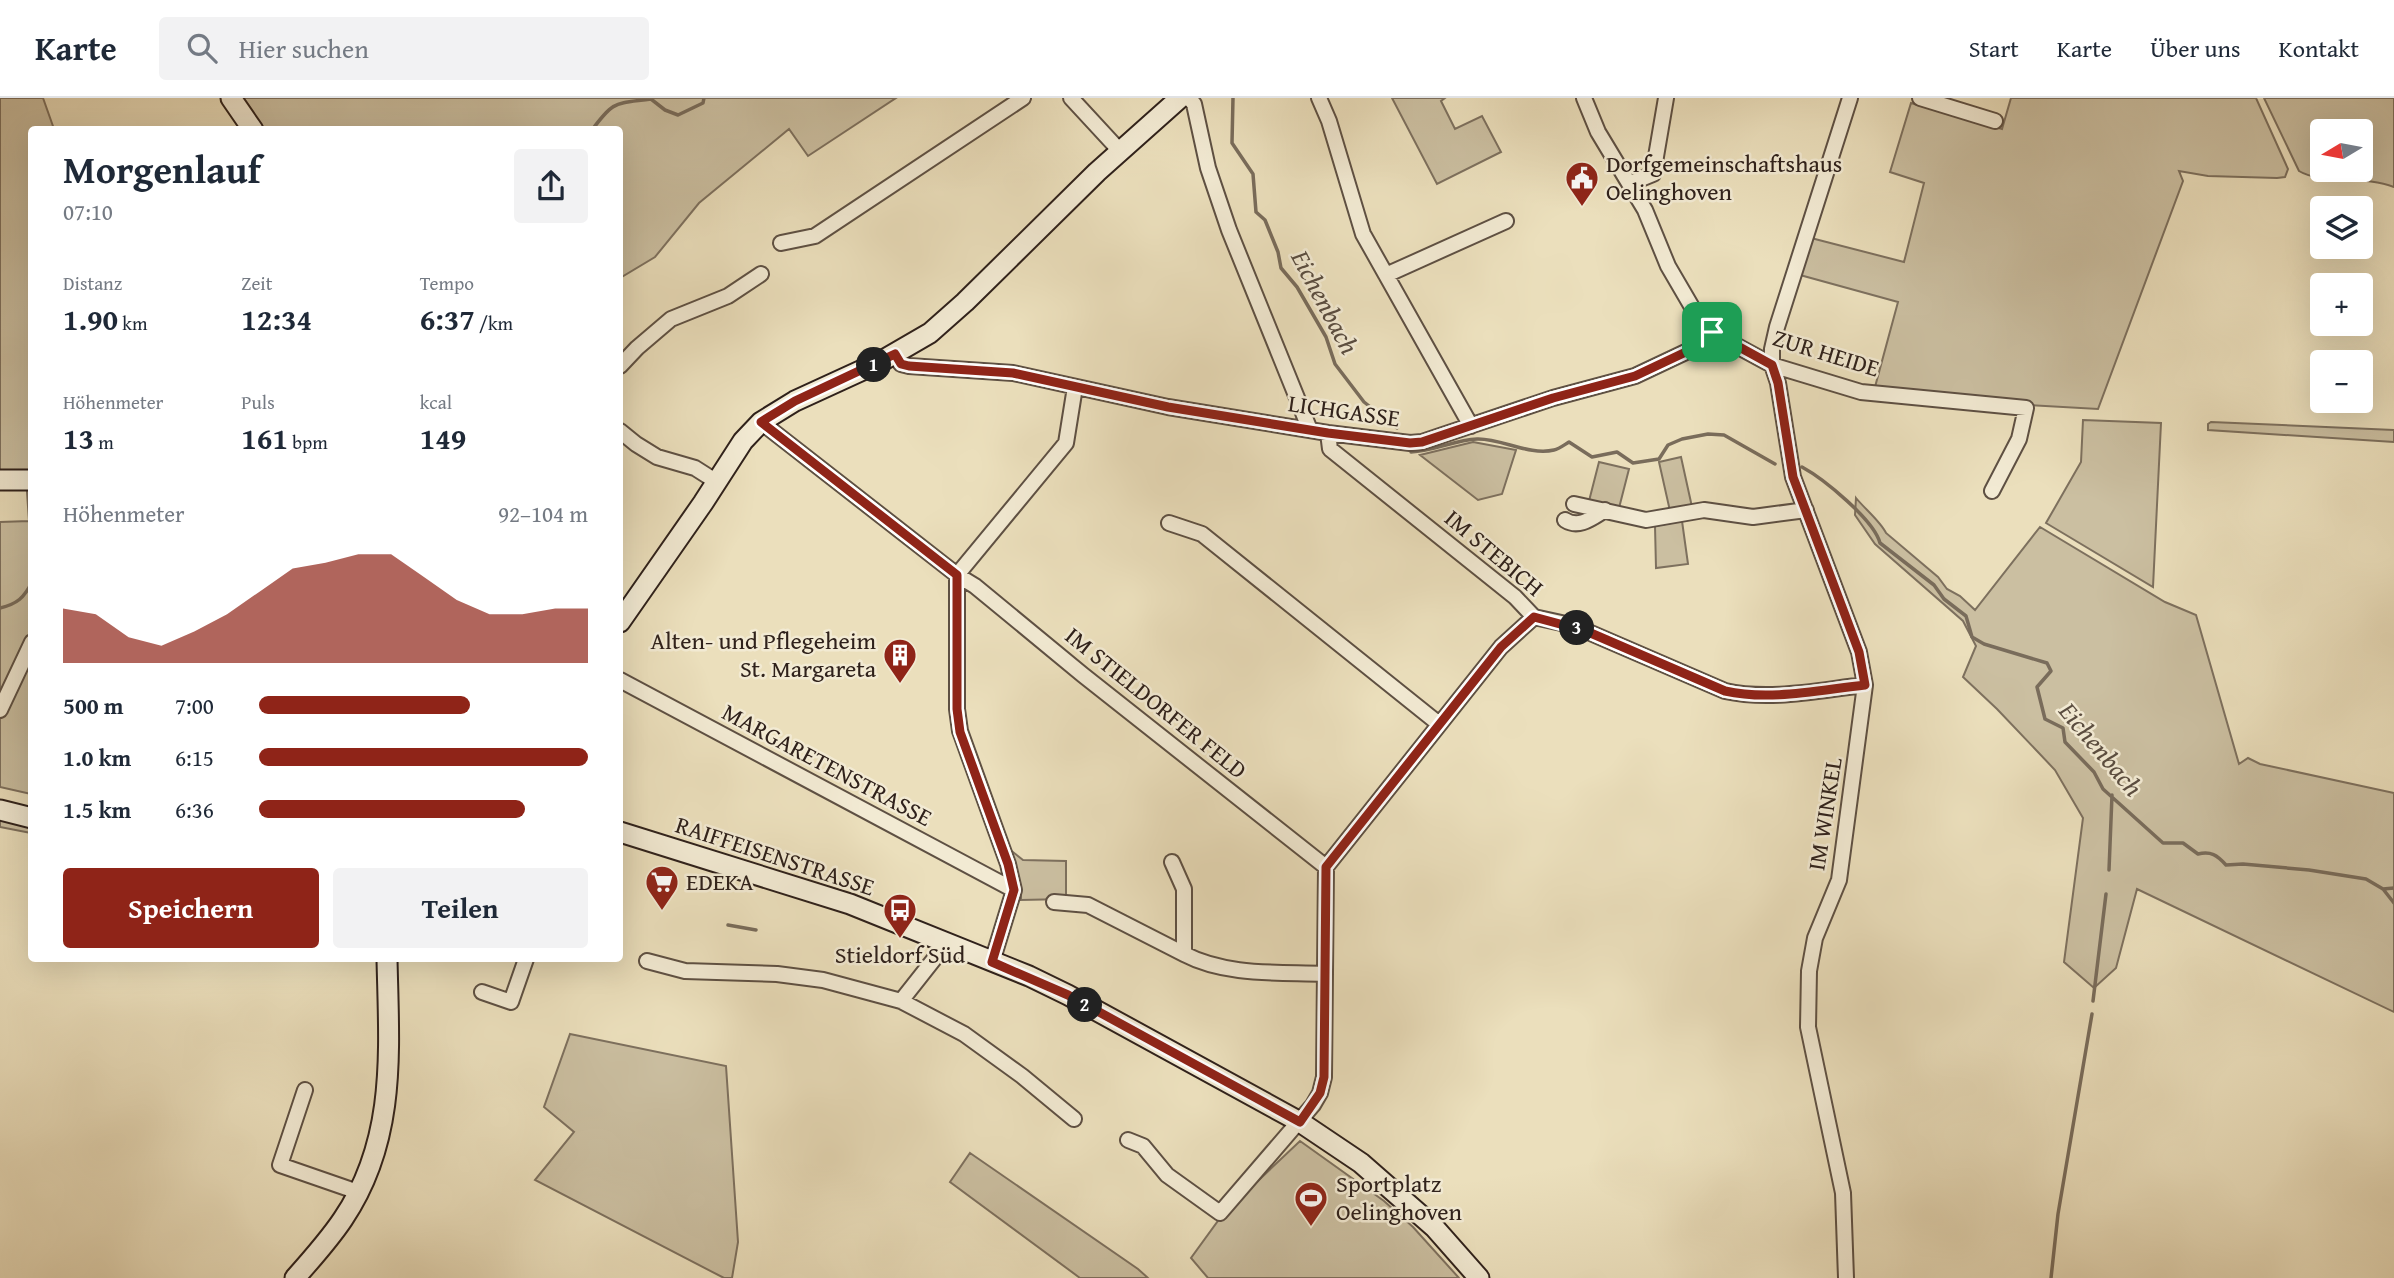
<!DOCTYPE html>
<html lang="de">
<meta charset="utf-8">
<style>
:root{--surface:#fff;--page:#f2f2f3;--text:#1f2937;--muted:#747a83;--line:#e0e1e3;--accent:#8f2418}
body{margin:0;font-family:"Gentium Book Plus",serif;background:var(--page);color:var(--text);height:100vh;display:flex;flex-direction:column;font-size:26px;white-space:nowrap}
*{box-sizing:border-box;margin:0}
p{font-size:23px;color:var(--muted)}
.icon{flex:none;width:38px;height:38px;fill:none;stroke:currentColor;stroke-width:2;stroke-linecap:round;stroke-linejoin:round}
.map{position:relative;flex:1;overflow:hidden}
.panel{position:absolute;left:28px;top:28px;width:595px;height:836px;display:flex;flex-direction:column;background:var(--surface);border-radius:7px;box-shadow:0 7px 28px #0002}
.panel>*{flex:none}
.needle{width:46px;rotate:260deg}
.tools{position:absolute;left:2310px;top:21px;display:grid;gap:14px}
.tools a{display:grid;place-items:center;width:63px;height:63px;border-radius:7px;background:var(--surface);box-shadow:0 7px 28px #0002;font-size:35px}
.pin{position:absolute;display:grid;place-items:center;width:60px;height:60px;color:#fff;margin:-30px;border-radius:14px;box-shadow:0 4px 10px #0006}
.km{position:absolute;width:35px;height:35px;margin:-18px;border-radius:50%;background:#222;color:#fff;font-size:19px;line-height:35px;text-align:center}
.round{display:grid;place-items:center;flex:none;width:74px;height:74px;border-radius:7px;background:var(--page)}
.headline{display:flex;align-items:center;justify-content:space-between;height:119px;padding:0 35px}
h1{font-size:38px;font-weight:800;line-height:52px}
.metrics{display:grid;grid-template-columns:repeat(3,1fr);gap:10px;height:119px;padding:7px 35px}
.metrics div{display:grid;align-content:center}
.metrics b{font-size:30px;font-weight:800}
.metrics small{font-size:19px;font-weight:400}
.metrics p{font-size:19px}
.chart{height:196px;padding:14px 35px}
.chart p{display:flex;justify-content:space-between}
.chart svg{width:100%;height:126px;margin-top:7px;fill:var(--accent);opacity:.7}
.button{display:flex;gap:14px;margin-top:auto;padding:14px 35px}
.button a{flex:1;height:80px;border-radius:7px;background:var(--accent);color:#fff;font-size:28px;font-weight:800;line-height:80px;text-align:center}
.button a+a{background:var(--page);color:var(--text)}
ul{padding:0 35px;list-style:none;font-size:23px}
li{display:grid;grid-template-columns:112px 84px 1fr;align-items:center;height:52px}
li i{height:18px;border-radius:9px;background:var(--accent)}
header{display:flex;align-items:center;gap:42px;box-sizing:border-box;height:98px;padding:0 35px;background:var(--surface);border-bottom:2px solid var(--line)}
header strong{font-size:33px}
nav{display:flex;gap:38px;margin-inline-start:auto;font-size:24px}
.search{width:490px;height:63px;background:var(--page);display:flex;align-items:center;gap:18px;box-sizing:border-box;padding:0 24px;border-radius:7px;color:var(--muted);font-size:26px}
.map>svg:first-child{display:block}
</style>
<header>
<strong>Karte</strong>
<div class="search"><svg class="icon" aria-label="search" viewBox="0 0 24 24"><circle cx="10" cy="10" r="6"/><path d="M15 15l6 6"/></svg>Hier suchen</div>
<nav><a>Start</a><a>Karte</a><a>Über uns</a><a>Kontakt</a></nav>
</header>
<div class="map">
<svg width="2394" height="1180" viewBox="0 0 2394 1180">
<rect width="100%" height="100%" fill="#ebdfbc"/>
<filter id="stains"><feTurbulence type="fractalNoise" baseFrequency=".00286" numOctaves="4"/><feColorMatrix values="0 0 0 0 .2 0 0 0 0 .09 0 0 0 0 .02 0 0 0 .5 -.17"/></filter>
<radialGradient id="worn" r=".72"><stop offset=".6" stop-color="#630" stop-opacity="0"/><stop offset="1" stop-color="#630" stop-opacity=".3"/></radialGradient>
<path fill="#cbbfa1" stroke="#7d705e" stroke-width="2" fill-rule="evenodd" d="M0,0H43L54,31L32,32L31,375H0Z
M238,0H896L808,58L789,31L699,105L655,159L620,180V32L260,31Z
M1392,0H1445L1441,3L1455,31L1482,18L1501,54L1437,86Z
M2011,0H2256L2288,71L2285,79L2277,80L2208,78L2179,73L2183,83L2098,311L2026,307L1875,289L1898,204L1800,177L1811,140L1904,164L1924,85L1890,74L1911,5L2002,31Z
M2264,0H2394V89C2364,77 2322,87 2299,73ZM2322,33H2361V72H2322Z
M2083,322L2161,325L2153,489L2046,425L2081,364Z
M2211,324L2394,332V344L2208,332V326Z
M1473,344L1516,352L1502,396L1478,402L1420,357Z
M1681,359L1692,409L1670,413L1659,364Z
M1599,364L1629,371L1619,410L1589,403Z
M27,394H31V533L0,600V424L29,423Z
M1856,400C1864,410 1881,424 1886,435L1938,479L1947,491L1960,498L1975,512L2040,429L2165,504L2196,517L2239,666L2248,660L2260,666L2394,695V914L2137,791L2116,870L2094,890L2064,864L2083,720L2055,672L1997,611L1963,579L1976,548L1963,523L1875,446L1855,417Z
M1682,423L1688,466L1656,470L1655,428Z
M31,551V696L0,689V621Z
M0,720L31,729V735L0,729Z
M1009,751L1023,762L1066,763V801L1021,802V789Z
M570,936L726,968L738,1144L732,1180H724L535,1082L574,1034L544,1009Z
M1300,1043L1384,1103L1413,1129L1459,1180H1208L1191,1160L1223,1116Z
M970,1055L1138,1171L1148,1180H1080L950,1084Z"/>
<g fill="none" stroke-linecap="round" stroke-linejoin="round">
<path stroke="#796c5b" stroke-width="3.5" d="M1233,0L1232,45L1253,76L1256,114L1265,122L1278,154L1281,170L1297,189L1326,239L1335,266L1364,304L1397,330
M592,32C614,2 615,6 651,1L665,12L678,17L703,5L704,0
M1411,354C1434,353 1455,342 1477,341C1501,340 1529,358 1554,352C1559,351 1564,347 1569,344L1592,359L1617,354L1633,365L1659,361L1668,347L1682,341L1708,336L1724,337L1775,366
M1802,369C1824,381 1874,422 1880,445L1934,487L1944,501L1966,518L1972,539L1984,546L2047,565L2051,573L2037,589L2045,621L2063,630L2065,644L2094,674L2103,691L2163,745H2183L2198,756C2211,753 2217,757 2226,767L2243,766L2309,772L2366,781L2383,791L2394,805
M0,510C17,506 24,500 32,484
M2109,772L2112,697
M2383,791L2394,790
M728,827L756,832
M2093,903L2106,796
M2051,1180L2058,1116L2092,916"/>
<defs>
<path id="street" d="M1071,0L1120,53
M1189,0L1194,6L1208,70L1229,132L1310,332
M1319,0L1329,23L1363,136L1471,328
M1584,0L1598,34L1645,112L1668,168L1696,216L1711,234L1772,267L1861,294L2026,310L2019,341L1992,393
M1920,0L1995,23
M1631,85L1653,76L1666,0
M781,145L815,138L1023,0
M1386,177L1506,123
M895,256L901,266L909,268L1013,275L1168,309L1328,335L1410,345L1422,344L1553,300L1635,278L1707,244L1711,234
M620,268L637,250L671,221L728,198L761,176
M761,324L957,477L975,488L1083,577L1326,769
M620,333L636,346L657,359L695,370L717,384
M1328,335L1330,351L1515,499L1534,519L1566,526L1586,533L1725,593C1771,603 1819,592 1865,587
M1574,406L1646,422L1704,412L1753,419L1806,412
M1565,422C1579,431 1592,420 1605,412
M1169,425L1202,436L1439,626
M957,477V611L960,633L1008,766L1014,792L992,864
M957,477L1066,345L1075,289
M620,582L1014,792
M0,612L32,544
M1172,764L1184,791V856C1226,878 1278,874 1324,876
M1054,804L1088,807L1184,856
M647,863L685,873L777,876L823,882L901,903L964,936L1022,978L1074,1021
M482,894L511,904L526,861
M901,903L946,846
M305,992L280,1067L358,1094
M1128,1042L1143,1048L1167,1077L1220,1115L1313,1007L1320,995L1324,979L1326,769L1501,549L1534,519
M1846,1180L1843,1095L1808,929L1809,873L1815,840L1839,782L1865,587L1859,554L1793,379L1778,285L1772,267V251L1777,229L1850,0"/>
<path id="secondary" d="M231,0L253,32
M0,382H32
M620,524L703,405L743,343L761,324L795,303L880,264L930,235L965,204L1097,74L1180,0
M0,712L32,720
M620,734L850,806L1029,878L1068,897L1300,1024L1361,1065L1434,1129L1479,1180
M295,1180C312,1161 329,1142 343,1121C397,1041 389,953 387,861"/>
</defs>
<use href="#street" stroke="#5e5043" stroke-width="18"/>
<use href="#secondary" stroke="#2f211b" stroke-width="23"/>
<use href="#street" stroke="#f2ead3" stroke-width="14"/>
<use href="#secondary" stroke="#f2ead3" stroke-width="19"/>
</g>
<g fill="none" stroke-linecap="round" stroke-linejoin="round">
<defs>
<path id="route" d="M1712,234L1772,267L1778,285L1793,379L1859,554L1865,587C1819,592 1770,603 1725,593L1586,533L1534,519L1501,549L1326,769L1324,979L1320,995L1300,1024L1068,897L992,864L1014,792L1008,766L960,634L957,611V477L761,324L795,303L895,256L901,266L909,268L1013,275L1168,309L1328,335L1410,345L1422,344L1553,300L1635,278L1707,244Z"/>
</defs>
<use href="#route" stroke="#fff" stroke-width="14"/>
<use href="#route" stroke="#8f2418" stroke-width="9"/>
</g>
<defs>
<symbol id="civic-pin" viewBox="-11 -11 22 30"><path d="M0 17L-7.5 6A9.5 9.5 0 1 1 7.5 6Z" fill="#8f2418" stroke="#f2ead3"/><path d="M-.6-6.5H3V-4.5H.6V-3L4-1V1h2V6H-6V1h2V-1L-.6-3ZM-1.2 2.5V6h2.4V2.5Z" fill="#fff"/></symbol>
<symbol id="building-pin" viewBox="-11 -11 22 30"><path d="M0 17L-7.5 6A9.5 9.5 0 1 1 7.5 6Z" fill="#8f2418" stroke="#f2ead3"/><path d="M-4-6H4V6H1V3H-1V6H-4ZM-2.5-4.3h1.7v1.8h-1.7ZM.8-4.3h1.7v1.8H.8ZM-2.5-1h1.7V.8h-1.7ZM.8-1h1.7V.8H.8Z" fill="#fff"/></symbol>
<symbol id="supermarket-pin" viewBox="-11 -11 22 30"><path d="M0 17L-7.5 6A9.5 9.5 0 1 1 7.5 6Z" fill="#8f2418" stroke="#f2ead3"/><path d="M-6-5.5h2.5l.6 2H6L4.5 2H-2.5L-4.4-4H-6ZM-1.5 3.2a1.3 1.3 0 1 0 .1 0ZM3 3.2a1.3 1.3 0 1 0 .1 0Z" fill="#fff"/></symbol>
<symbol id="bus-pin" viewBox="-11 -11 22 30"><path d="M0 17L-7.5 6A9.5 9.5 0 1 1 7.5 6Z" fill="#8f2418" stroke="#f2ead3"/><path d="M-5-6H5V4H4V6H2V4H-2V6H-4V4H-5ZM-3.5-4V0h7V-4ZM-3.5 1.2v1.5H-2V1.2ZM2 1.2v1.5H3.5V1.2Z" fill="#fff"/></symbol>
<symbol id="stadium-pin" viewBox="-11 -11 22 30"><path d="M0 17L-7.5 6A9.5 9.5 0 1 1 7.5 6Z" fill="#8f2418" stroke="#f2ead3"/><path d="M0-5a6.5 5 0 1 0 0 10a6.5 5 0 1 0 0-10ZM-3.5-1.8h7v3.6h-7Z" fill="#fff"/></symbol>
</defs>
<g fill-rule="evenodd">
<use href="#civic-pin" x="1563" y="61" width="38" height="52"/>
<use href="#building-pin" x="881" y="538" width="38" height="52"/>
<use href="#supermarket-pin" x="643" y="765" width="38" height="52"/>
<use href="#bus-pin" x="881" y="793" width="38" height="52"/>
<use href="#stadium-pin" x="1292" y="1081" width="38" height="52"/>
</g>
<g text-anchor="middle" stroke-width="5" stroke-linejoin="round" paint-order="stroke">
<g font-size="24" fill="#2f211b" stroke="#f2ead3" text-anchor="start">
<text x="1606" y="74">Dorfgemeinschaftshaus<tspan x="1606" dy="28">Oelinghoven</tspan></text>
<text x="876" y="551" text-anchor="end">Alten- und Pflegeheim<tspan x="876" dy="28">St. Margareta</tspan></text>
<text x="686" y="792">EDEKA</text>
<text x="900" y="865" text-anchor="middle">Stieldorf Süd</text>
<text x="1336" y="1094">Sportplatz<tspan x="1336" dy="28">Oelinghoven</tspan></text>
</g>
<g font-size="24" fill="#2f211b" stroke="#f2ead3">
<text transform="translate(1826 255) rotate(17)" y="8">ZUR HEIDE</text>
<text transform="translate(1344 313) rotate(8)" y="8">LICHGASSE</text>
<text transform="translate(1494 455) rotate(40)" y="8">IM STEBICH</text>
<text transform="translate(1156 605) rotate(39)" y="8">IM STIELDORFER FELD</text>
<text transform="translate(827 667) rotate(28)" y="8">MARGARETENSTRASSE</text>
<text transform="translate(1825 716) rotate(-81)" y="8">IM WINKEL</text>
<text transform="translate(775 758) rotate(18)" y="8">RAIFFEISENSTRASSE</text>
</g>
<g font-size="26" font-style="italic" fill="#5a4d40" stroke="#f2ead3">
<text transform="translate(1325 204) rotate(62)" y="9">Eichenbach</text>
<text transform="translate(2101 651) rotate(50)" y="9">Eichenbach</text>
</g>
</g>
<rect width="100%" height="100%" filter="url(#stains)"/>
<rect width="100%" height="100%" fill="url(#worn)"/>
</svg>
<div class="tools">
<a><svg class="needle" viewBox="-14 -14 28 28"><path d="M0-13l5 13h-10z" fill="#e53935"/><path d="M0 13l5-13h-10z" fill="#747a83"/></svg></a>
<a><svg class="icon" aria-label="layers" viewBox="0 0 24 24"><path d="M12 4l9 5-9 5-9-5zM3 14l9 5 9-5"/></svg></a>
<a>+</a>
<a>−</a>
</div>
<div class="pin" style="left:1712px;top:234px;background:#1e9e55"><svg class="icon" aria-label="arrive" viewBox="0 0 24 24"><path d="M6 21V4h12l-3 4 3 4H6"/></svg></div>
<b class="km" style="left:874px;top:267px">1</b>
<b class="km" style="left:1085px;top:907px">2</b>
<b class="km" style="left:1577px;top:530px">3</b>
<section class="panel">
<div class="headline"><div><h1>Morgenlauf</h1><p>07:10</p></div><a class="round"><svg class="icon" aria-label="share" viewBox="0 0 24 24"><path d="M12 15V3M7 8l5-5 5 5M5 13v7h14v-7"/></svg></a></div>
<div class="metrics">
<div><p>Distanz</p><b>1.90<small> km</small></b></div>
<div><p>Zeit</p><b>12:34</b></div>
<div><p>Tempo</p><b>6:37<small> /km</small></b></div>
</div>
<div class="metrics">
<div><p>Höhenmeter</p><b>13<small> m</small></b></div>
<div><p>Puls</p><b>161<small> bpm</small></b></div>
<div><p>kcal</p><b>149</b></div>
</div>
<div class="chart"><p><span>Höhenmeter</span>92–104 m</p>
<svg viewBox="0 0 160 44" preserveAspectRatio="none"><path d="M0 44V25L10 27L20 35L30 38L40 33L50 27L60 19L70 11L80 9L90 6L100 6L110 14L120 22L130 27L140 27L150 25L160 25V44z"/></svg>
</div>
<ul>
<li><b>500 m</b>7:00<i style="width:64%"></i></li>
<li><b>1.0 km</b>6:15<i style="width:100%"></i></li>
<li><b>1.5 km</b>6:36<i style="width:81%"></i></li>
</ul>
<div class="button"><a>Speichern</a><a>Teilen</a></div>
</section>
</div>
